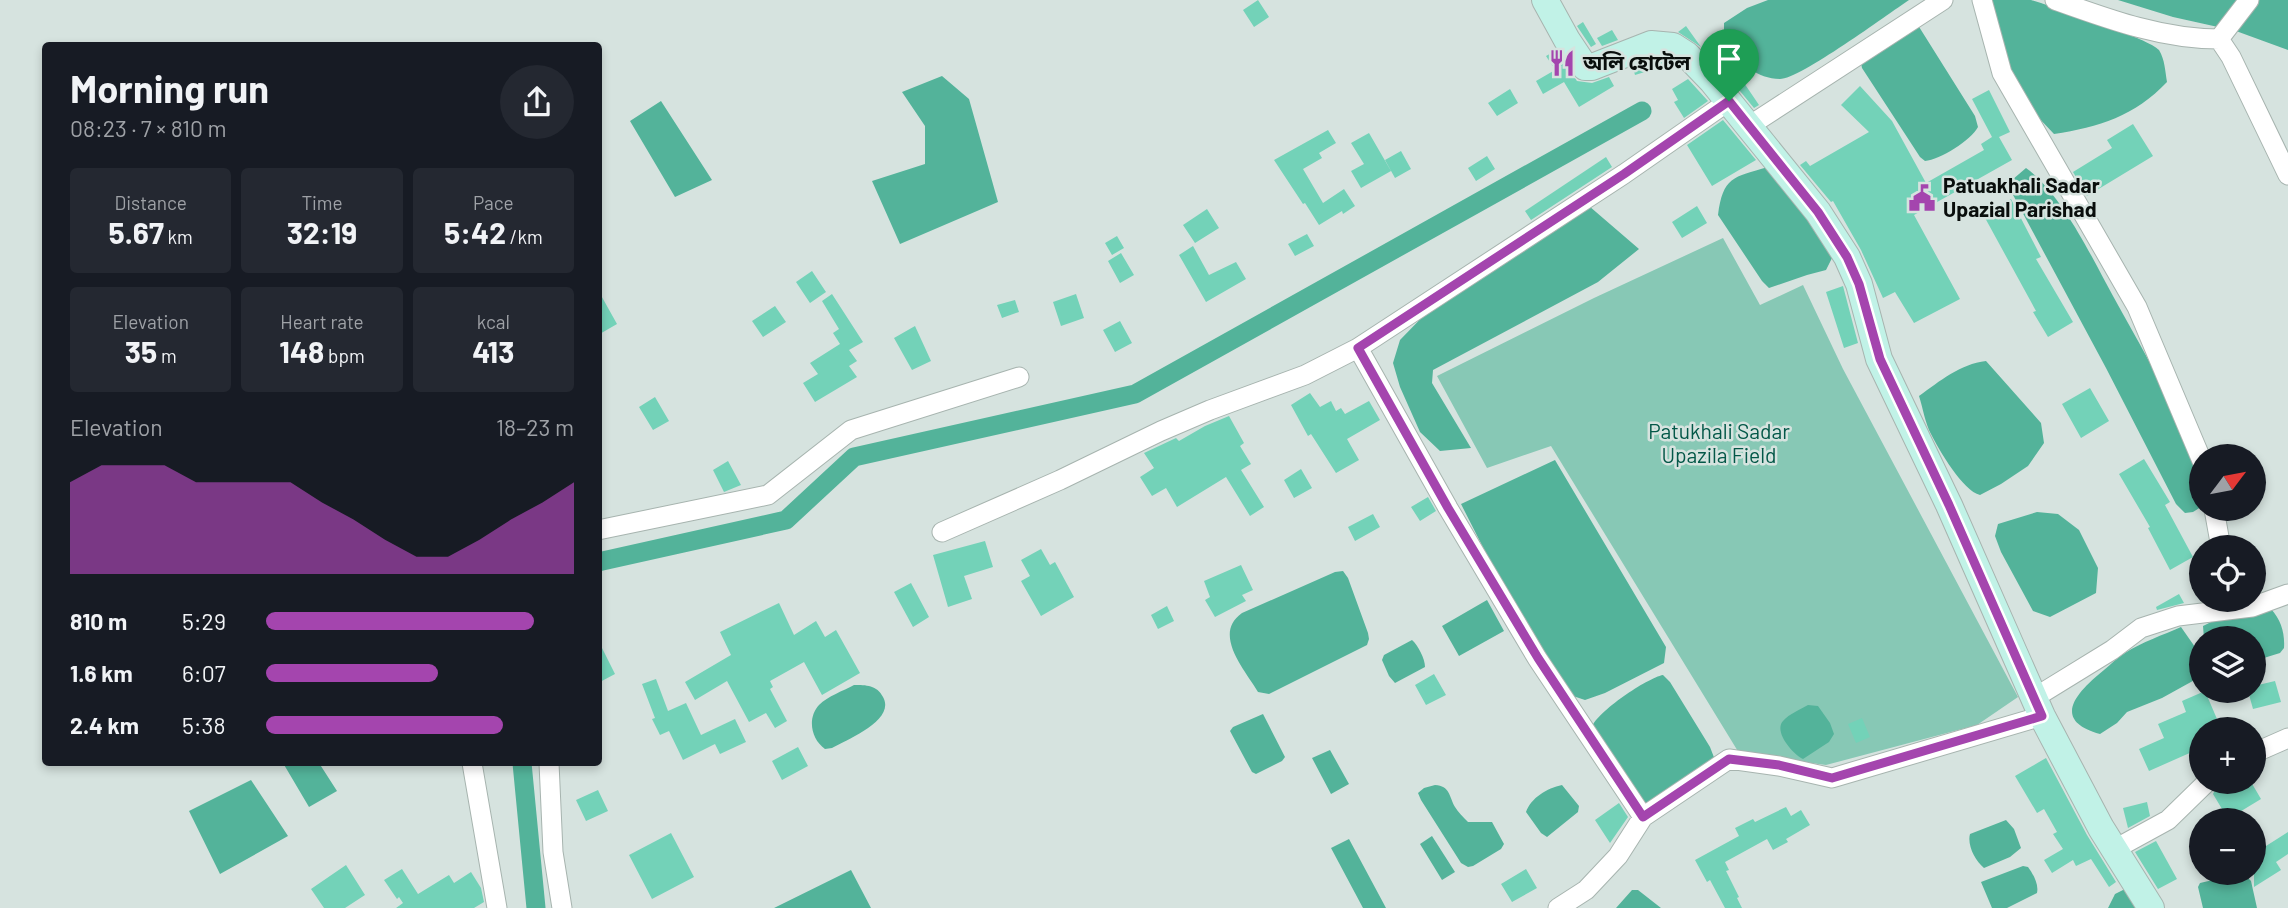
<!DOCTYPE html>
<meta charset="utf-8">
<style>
:root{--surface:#171b24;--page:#242831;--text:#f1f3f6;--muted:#9ea1a6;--accent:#a445ae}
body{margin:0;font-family:Barlow,"Noto Sans Bengali",sans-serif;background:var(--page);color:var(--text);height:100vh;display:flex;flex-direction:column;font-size:26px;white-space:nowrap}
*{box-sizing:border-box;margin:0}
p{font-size:23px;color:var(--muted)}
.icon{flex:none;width:38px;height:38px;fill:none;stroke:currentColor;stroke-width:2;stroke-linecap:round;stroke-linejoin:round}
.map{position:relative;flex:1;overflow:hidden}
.details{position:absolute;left:42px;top:42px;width:560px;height:724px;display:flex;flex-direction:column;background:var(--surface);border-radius:7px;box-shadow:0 4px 10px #0003}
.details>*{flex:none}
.needle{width:46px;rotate:58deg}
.buttons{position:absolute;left:2189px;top:444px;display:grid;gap:14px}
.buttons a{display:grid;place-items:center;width:77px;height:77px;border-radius:50%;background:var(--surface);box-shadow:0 4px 10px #0003;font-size:35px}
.pin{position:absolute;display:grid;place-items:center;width:60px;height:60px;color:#fff;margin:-72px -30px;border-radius:50% 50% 50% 0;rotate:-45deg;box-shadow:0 0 7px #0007}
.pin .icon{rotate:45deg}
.round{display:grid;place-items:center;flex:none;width:74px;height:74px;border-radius:37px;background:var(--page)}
.headline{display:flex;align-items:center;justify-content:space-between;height:119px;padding:0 28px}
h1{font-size:38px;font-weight:700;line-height:52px}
.figures{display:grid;grid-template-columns:repeat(3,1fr);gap:10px;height:119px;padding:7px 28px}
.figures div{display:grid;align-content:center;border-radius:7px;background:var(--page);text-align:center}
.figures b{font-size:30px;font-weight:700}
.figures small{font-size:19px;font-weight:400}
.figures p{font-size:19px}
.chart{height:196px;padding:14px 28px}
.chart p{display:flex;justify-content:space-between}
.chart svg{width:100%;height:126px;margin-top:7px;fill:var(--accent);opacity:.7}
ul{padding:0 28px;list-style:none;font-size:23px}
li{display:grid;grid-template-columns:112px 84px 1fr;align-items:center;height:52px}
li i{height:18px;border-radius:9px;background:var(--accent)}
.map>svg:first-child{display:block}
</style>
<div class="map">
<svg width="2288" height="908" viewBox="0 0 2288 908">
<rect width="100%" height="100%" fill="#d6e3df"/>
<path fill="#87c8b5" d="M1723,238L1760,305L1803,285L1843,369L2018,697L1977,725L1826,765L1739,753L1551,446L1487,468L1437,376L1594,298Z"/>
<path fill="#53b39a" d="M1768,0H1909C1888,14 1800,79 1780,79C1757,79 1741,62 1724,49V23L1747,8Z
M1991,0H2031L2041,3C2060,10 2150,39 2159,50C2165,60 2165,71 2167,82C2135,116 2099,127 2054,134L2037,116L2012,80Z
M2118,0H2288V50L2236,31L2173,17Z
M1916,22L1975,116L1978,127C1971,140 1940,160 1925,161L1920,157L1862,68L1861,63Z
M942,76L969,99L998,202L900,244L872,181L925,164V126L902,92Z
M661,101L712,180L675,197L630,121Z
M1768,167L1794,194L1833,256L1826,270L1807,275L1769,288L1762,281L1718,215C1723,177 1733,177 1768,167Z
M2026,168C2062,194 2091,256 2113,296C2136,338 2161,380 2180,424C2191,450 2201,479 2201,507L2193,512L2185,513L2176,504L2106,368L2012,193V180Z
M1589,206L1639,249L1598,282L1433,370L1432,383L1471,448L1440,451L1420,432L1400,387L1393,363L1400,340L1436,303Z
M1986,361L2041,423L2044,443L2028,466L2001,484L1980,495C1963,491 1939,450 1931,434C1925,423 1923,408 1919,396C1940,381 1960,364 1986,361Z
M1555,460L1666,647L1664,663L1605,693L1585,700L1570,695L1494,569L1461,504Z
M2037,512L2058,514L2079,530L2098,568L2096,593L2050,617L2033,611L2001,552L1995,536L1998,524Z
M1343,571L1348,578L1368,633L1369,639L1367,645L1269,694L1258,692C1245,670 1212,634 1242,613L1335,572Z
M1487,600L1504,631L1459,656L1442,626Z
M2271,609C2281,620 2285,633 2284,648L2280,653L2254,661V639H2204L2203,626C2223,615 2248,612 2271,609Z
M2181,627L2195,647L2200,677L2162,698L2127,712L2117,723L2100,734C2050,720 2077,692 2104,670C2111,664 2118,657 2125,653C2142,642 2163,635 2181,627Z
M1412,640C1418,645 1425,659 1425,667L1395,683L1389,676L1382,660L1384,655Z
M1663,675L1670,682L1710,747L1715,760L1647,804L1640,799L1592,727C1597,712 1647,678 1663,675Z
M854,685C866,685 877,685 883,697C896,720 848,739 832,748L825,749C811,739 807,718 819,705C828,696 843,691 854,685Z
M1808,705L1818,706L1830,723L1834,734L1829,742L1803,759C1794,755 1773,732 1783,721C1789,714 1801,709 1808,705Z
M1263,714L1285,757L1282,761L1256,774L1252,772L1230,731L1233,727Z
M1330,750L1349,784L1331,794L1312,758Z
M283,763H319L337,791L309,807Z
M251,780L288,836L220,874L189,811Z
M1435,785C1450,786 1449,796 1455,807C1458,812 1463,817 1468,822H1492L1504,844L1501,849L1473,866L1468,867L1461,863L1421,800L1418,793L1424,788Z
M1562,785L1579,806L1578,812L1547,837L1541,833L1526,812C1531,798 1547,788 1562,785Z
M2006,820L2014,829L2021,848L2010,857L1984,868C1975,861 1967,845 1970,834Z
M1432,836L1455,872L1442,880L1420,844Z
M1349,839L1386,908H1363L1331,848Z
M2023,866L2028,867C2033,874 2039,884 2037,893L2007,908H1992L1981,882Z
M851,870L871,908H774Z
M2243,873L2251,881L2257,908H2203L2198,887L2200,883Z
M2125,889L2143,908H2108L2115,894Z
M1632,890H1638L1661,908H1616Z"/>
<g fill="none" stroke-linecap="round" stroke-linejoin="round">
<path stroke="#53b39a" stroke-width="19" d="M598,562L786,520L854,457L1135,394L1642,111
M522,763L536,908"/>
</g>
<path fill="#73d2b8" d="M1258,0L1269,17L1254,27L1243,10Z
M1583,22L1596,44L1591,47L1577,26Z
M1686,26L1701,47L1678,32Z
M1612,30L1618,40L1602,46L1597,38Z
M1555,51L1577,81L1592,83L1609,77L1614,86L1579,107L1564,82L1543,94L1536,81L1555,70L1546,56Z
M1723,58L1739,78L1740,77L1759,105L1754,108L1716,62Z
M1653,60L1668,61L1677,68L1648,71L1635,75L1633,68Z
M1688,79L1708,101L1684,118L1674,102L1678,100L1672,89Z
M1860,86L1892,121L1926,183L1984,150L1981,144L1992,137L1972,99L1989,90L2010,132L1999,137L2012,160L1914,215L1960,299L1914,323L1895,292L1883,298L1861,250L1833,201L1831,202L1800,165L1806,161L1810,166L1869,132L1841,105Z
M1510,89L1518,103L1497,116L1488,103Z
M1723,120L1756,160L1712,186L1687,145Z
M2133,124L2153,156L2087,196L2073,172L2112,148L2107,140Z
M1328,130L1336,143L1319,153L1322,158L1303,169L1323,203L1344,189L1355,206L1343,214L1342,211L1319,225L1305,203L1303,204L1274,160Z
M1369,133L1391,171L1361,188L1351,171L1364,164L1351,143Z
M1401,151L1411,169L1395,178L1385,160Z
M1487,156L1495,169L1476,181L1468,168Z
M1606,157L1612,167L1531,220L1525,211Z
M2011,199L2041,257L2036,259L2073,322L2048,337L2033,312L2036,311L1984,216Z
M1697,206L1707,223L1682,238L1672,222Z
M1207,209L1219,228L1195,243L1183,225Z
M1307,234L1314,246L1295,256L1288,244Z
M1117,236L1124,248L1112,255L1105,243Z
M1193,246L1209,275L1236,262L1246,279L1206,302L1179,255Z
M1121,253L1134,275L1120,283L1108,261Z
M812,271L826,292L810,303L796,282Z
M1843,286L1858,343L1844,348L1826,292Z
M598,290L617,324L598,335Z
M832,294L863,342L849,350L857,361L849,366L857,377L815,402L803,383L818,374L810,363L840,344L833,333L839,329L822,301Z
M1076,294L1084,318L1061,326L1053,302Z
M1015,300L1019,312L1002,318L997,305Z
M775,306L786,322L763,337L752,321Z
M1120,321L1132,343L1115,352L1103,330Z
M915,326L931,361L912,370L894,338Z
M2090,388L2109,421L2081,438L2062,404Z
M1310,393L1320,407L1331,401L1336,411L1341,408L1345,414L1369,401L1380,420L1347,439L1359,460L1336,473L1311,434L1308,436L1291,405Z
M655,397L669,421L653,430L639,407Z
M1229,416L1244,443L1240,446L1251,464L1241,470L1264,507L1250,516L1226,477L1177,507L1166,488L1152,496L1140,477L1154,468L1144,453L1176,438L1179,441L1205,426Z
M2144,459L2170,502L2165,505L2193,557L2170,570L2148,528L2150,527L2119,474Z
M728,461L741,485L724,492L713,470Z
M1301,469L1312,488L1294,498L1284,480Z
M1428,497L1436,511L1420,521L1411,507Z
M1373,514L1380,527L1355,541L1348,527Z
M985,541L993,567L964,576L972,599L948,607L933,555Z
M1041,549L1050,565L1055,562L1074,597L1041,616L1021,581L1030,576L1021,560Z
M1241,565L1253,590L1242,595L1246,601L1215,617L1205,600L1210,597L1204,581Z
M911,583L929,617L913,627L894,592Z
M2179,594L2184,603L2157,610L2156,607Z
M779,603L794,635L816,621L825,637L836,630L860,673L822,695L804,662L770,681L773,687L770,689L787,721L775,728L766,713L749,722L727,681L695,700L685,682L731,655L720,632Z
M1167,606L1174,621L1158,629L1151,615Z
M598,640L615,674L598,683Z
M1434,674L1446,695L1426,705L1415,685Z
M656,679L668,711L686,703L701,735L735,719L746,742L720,754L715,744L683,760L669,731L660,735L652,719L655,718L642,684Z
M2275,681L2281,702L2253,709L2248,691H2254V686Z
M2205,691L2220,726L2212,730H2202V734L2196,737L2201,748L2149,771L2139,749L2164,738L2158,724L2186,712L2182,701Z
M1862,718L1870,737L1856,743L1848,724Z
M798,747L808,766L782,780L772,761Z
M2046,758L2087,835L2116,882L2109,887L2091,859L2076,866L2073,860L2052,873L2044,860L2063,849L2053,834L2057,832L2044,809L2037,813L2015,776Z
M2219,782H2251L2261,799L2228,819L2213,794Z
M598,790L608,811L586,821L576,800Z
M2147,802L2150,816L2128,828L2123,808Z
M1619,803L1628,817L1610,843L1595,820Z
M1786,807L1791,816L1801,810L1810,825L1786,839L1788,842L1773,850L1767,839L1725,862L1729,870L1726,871L1739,897L1737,898L1742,908H1725L1710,880L1707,882L1695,860L1739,836L1735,828L1753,819L1755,822Z
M2288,832V854L2276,862L2281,870L2254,887V850L2265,844L2266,846Z
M671,833L694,877L652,899L629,855Z
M2156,841L2177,879L2158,889L2135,852Z
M346,865L365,895L345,908H324L311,889Z
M402,869L418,894L449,875L454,883L471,872L481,888L484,902L474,908H396L403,903L399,897L397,899L384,880Z
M1526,869L1537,888L1512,902L1501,884Z"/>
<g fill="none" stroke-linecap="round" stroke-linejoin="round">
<defs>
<path id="street" d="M1982,0L2002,73L2137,307L2202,461
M2055,0C2108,19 2162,39 2219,39
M2219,39L2231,57L2288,175
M2219,39L2249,0
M1749,126L1943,0
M1358,348L1448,508L1537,658L1643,817
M2214,509L2221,548
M598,530L768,495L851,430L1019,377
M942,532L1060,480L1161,431L1210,410L1305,375L1358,348L1624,174L1729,101
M2034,698L2112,650L2141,628L2178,616L2252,607L2288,594
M2254,753L2288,738
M472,763L497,908
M549,763L553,852L562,908
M2115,849L2168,820L2207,782
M1558,908L1586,890L1618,856L1643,817L1729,759L1779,766L1832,778L2042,716"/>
<path id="secondary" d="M1545,0L1567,40L1585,67H1592L1651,44L1673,46L1687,55L1712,81L1818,212L1847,257L1859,284L1879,359L1949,505L2042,716L2101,828L2151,908"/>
</defs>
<use href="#street" stroke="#a7b4af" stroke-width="21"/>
<use href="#secondary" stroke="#a7b4af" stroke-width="28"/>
<use href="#street" stroke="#fff" stroke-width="19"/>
<use href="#secondary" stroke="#c1f2e7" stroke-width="26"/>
</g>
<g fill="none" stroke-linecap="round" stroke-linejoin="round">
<defs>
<path id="route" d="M1729,101L1818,212L1847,257L1859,284L1880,359L1949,505L2042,716L1832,778L1779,765L1729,759L1643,817L1538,658L1448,508L1358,348L1624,174Z"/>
</defs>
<use href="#route" stroke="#fff" stroke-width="14"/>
<use href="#route" stroke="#a445ae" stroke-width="9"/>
</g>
<defs>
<symbol id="restaurant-bare" viewBox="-9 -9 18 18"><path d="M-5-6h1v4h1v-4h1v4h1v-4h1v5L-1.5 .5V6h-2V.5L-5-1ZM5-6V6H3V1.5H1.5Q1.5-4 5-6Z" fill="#a445ae" stroke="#d6e3df" stroke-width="2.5" paint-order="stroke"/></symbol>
<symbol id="civic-bare" viewBox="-9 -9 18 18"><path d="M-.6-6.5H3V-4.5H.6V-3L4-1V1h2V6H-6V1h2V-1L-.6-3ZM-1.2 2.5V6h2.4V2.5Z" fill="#a445ae" stroke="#d6e3df" stroke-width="2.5" paint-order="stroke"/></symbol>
</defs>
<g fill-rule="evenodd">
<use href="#restaurant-bare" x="1543" y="44" width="38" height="38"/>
<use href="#civic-bare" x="1903" y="179" width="38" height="38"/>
</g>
<g text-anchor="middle" stroke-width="5" stroke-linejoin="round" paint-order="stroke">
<g font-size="21" font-weight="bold" fill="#090e0c" stroke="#d6e3df" text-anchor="start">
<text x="1583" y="70">অলি হোটেল</text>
<text x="1943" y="193">Patuakhali Sadar<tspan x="1943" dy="24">Upazial Parishad</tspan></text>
</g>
<g font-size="21" fill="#035848" stroke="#d6e3df">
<text x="1719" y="439">Patukhali Sadar<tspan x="1719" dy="24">Upazila Field</tspan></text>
</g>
</g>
</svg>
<div class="buttons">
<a><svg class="needle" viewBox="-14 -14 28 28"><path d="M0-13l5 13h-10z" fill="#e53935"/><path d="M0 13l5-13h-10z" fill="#9ea1a6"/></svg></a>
<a><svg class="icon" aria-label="locate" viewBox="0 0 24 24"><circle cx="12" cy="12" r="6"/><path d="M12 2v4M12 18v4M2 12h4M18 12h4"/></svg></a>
<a><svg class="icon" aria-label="layers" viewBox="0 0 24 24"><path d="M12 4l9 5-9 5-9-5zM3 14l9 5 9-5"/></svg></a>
<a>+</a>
<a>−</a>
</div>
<div class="pin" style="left:1729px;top:101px;background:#1e9e55"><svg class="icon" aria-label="arrive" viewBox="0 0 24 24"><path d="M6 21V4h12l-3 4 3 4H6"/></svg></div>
<section class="details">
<div class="headline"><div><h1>Morning run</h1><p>08:23 · 7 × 810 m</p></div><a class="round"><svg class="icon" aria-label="share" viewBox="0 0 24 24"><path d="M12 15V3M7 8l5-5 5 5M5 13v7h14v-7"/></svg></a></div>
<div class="figures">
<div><p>Distance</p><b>5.67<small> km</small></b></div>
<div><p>Time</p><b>32:19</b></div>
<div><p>Pace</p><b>5:42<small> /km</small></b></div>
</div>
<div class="figures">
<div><p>Elevation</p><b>35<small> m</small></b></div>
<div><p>Heart rate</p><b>148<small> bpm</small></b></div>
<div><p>kcal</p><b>413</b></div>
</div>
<div class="chart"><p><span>Elevation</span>18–23 m</p>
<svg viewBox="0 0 160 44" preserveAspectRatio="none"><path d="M0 44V12L10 6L20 6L30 6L40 12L50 12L60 12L70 12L80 19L90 25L100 32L110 38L120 38L130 32L140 25L150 19L160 12V44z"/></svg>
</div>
<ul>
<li><b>810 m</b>5:29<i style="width:87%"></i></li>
<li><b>1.6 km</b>6:07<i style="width:56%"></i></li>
<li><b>2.4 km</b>5:38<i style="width:77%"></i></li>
</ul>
</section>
</div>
